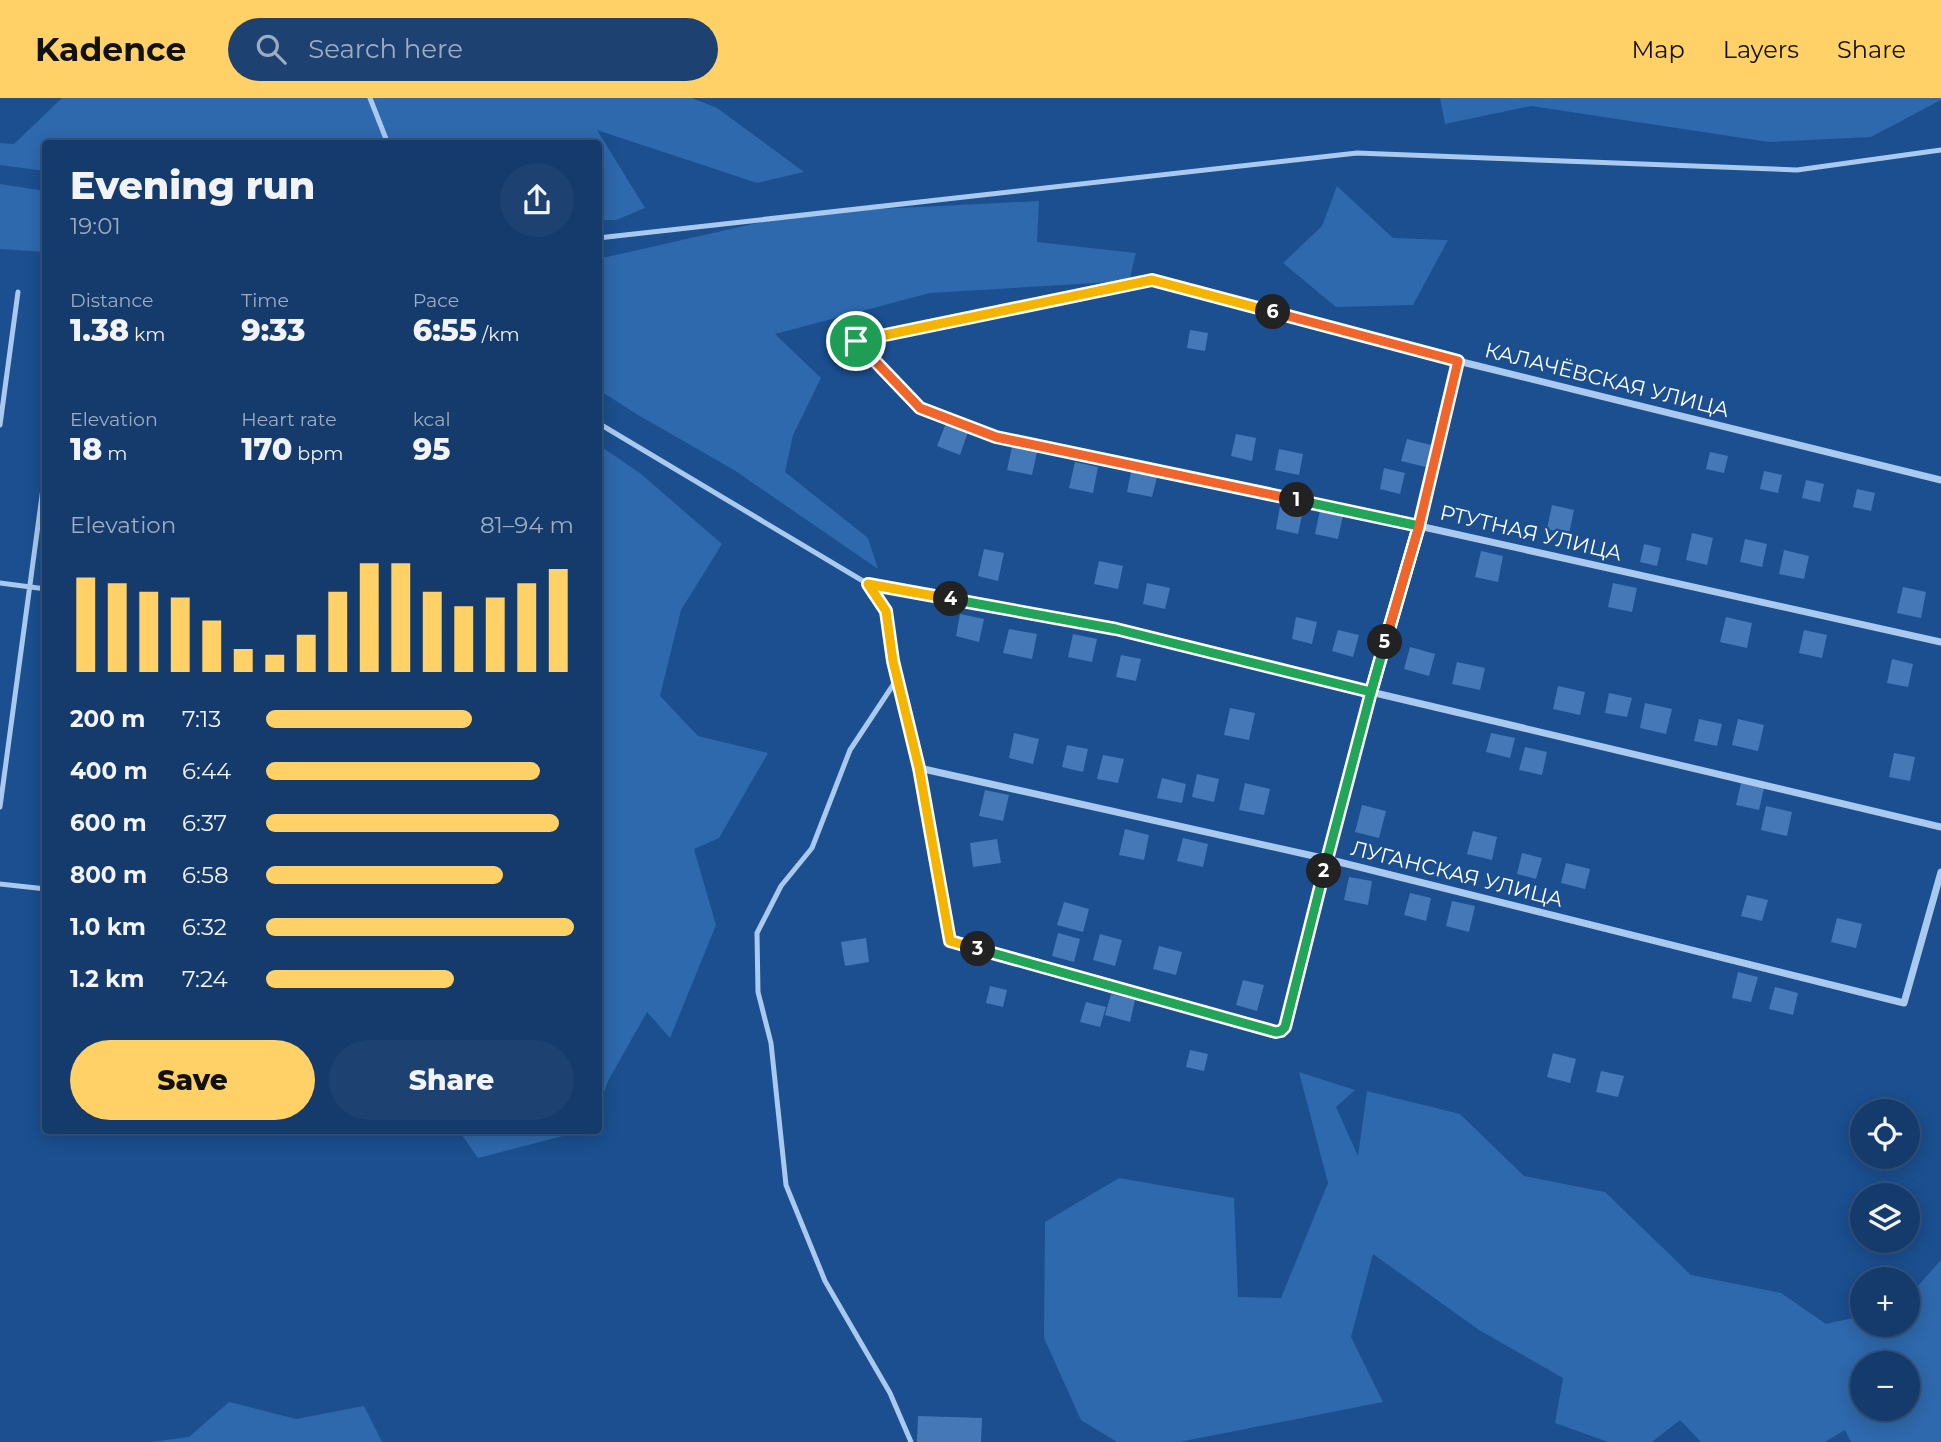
<!DOCTYPE html>
<meta charset="utf-8">
<style>
:root{--surface:#143b6b;--page:#1d4271;--text:#f1f3f6;--muted:#9dadc1;--line:#33557e;--accent:#ffd166}
body{margin:0;font-family:Montserrat,sans-serif;background:var(--page);color:var(--text);height:100vh;display:flex;flex-direction:column;font-size:26px;white-space:nowrap}
*{box-sizing:border-box;margin:0}
p{font-size:23px;color:var(--muted)}
.icon{flex:none;width:38px;height:38px;fill:none;stroke:currentColor;stroke-width:2;stroke-linecap:round;stroke-linejoin:round}
.map{position:relative;flex:1;overflow:hidden}
.drawer{position:absolute;left:42px;top:42px;width:560px;height:994px;display:flex;flex-direction:column;background:var(--surface);border-radius:7px;box-shadow:0 4px 18px #0003,0 0 0 2px var(--line)}
.drawer>*{flex:none}
.controls{position:absolute;left:1850px;top:1001px;display:grid;gap:14px}
.controls a{display:grid;place-items:center;width:70px;height:70px;border-radius:50%;background:var(--surface);box-shadow:0 4px 18px #0003,0 0 0 2px var(--line);font-size:35px}
.pin{position:absolute;display:grid;place-items:center;width:60px;height:60px;color:#fff;margin:-30px;border:4px solid #fff;border-radius:50%;box-shadow:0 2px 7px #0007}
.km{position:absolute;width:35px;height:35px;margin:-18px;border-radius:50%;background:#222;color:#fff;font-size:19px;line-height:35px;text-align:center}
.round{display:grid;place-items:center;flex:none;width:74px;height:74px;border-radius:37px;background:var(--page)}
.summary{display:flex;align-items:center;justify-content:space-between;height:119px;padding:0 28px}
h1{font-size:38px;font-weight:800;line-height:52px}
.stats{display:grid;grid-template-columns:repeat(3,1fr);gap:10px;height:119px;padding:7px 28px}
.stats div{display:grid;align-content:center}
.stats b{font-size:30px;font-weight:800}
.stats small{font-size:19px;font-weight:400}
.stats p{font-size:19px}
.chart{height:196px;padding:14px 28px}
.chart p{display:flex;justify-content:space-between}
.chart svg{width:100%;height:126px;margin-top:7px;stroke:var(--accent);stroke-width:6}
.button{display:flex;gap:14px;margin-top:auto;padding:14px 28px}
.button a{flex:1;height:80px;border-radius:42px;background:var(--accent);color:#111;font-size:28px;font-weight:800;line-height:80px;text-align:center}
.button a+a{background:var(--page);color:var(--text)}
ul{padding:0 28px;list-style:none;font-size:23px}
li{display:grid;grid-template-columns:112px 84px 1fr;align-items:center;height:52px}
li i{height:18px;border-radius:9px;background:var(--accent)}
header{display:flex;align-items:center;gap:42px;box-sizing:border-box;height:98px;padding:0 35px;background:var(--accent);color:#111}
header strong{font-size:33px}
nav{display:flex;gap:38px;margin-inline-start:auto;font-size:24px}
.search{width:490px;height:63px;background:var(--page);display:flex;align-items:center;gap:18px;box-sizing:border-box;padding:0 24px;border-radius:38px;color:var(--muted);font-size:26px}
.map>svg:first-child{display:block}
</style>
<header>
<strong>Kadence</strong>
<div class="search"><svg class="icon" aria-label="search" viewBox="0 0 24 24"><circle cx="10" cy="10" r="6"/><path d="M15 15l6 6"/></svg>Search here</div>
<nav><a>Map</a><a>Layers</a><a>Share</a></nav>
</header>
<div class="map">
<svg width="1941" height="1344" viewBox="0 0 1941 1344">
<rect width="100%" height="100%" fill="#1b4f8f"/>
<path fill="#2e69ad" fill-rule="evenodd" d="M62,0H692L717,10L804,74L757,85L597,32L645,110L616,122H599L598,46H46L45,73L0,67V45L14,46Z
M1440,0H1941V2L1871,39L1769,44L1531,8L1445,26Z
M0,86L45,93V154L0,151Z
M1337,88L1393,140L1448,142L1413,207L1336,209L1283,165L1322,128Z
M1039,103L1037,144L1136,155L1129,183L930,195L775,236L821,280L793,337L785,374L868,440L878,471L734,372L638,317L599,292L598,161L801,115Z
M599,347L641,376L722,446L681,512L660,598L698,638L768,655L719,740L694,751L716,827L670,940L647,914L608,983L599,1008Z
M1299,974L1355,992L1336,1009L1358,1058L1367,993L1460,1016L1524,1078L1605,1094L1691,1177L1781,1195L1826,1226L1862,1218V1227H1908V1199L1941,1162V1344H1851L1845,1332L1825,1344H1701L1680,1322L1652,1344H1608L1555,1325L1563,1280L1479,1232L1373,1156L1351,1239L1383,1304L1179,1344H1117L1081,1322L1044,1240L1045,1124L1119,1080L1234,1100L1238,1199L1281,1200L1328,1085ZM1862,1265H1908V1311H1862Z
M459,1033H582L478,1060Z
M229,1304L296,1321L364,1308L382,1344H150L189,1339Z"/>
<path fill="#4478b7" d="M1190,232L1208,235L1205,253L1187,250Z
M946,325L968,334L960,357L937,348Z
M1236,336L1256,340L1252,363L1231,358Z
M1407,341L1431,347L1426,369L1401,363Z
M1012,349L1037,354L1032,377L1007,372Z
M1279,351L1303,356L1299,377L1275,372Z
M1710,354L1728,358L1724,375L1706,371Z
M1075,364L1098,369L1093,395L1069,390Z
M1384,370L1405,375L1400,396L1380,391Z
M1764,373L1782,377L1778,395L1760,391Z
M1131,374L1157,379L1152,399L1127,394Z
M1806,382L1824,386L1820,404L1802,400Z
M1857,391L1875,395L1871,413L1853,409Z
M1552,407L1574,412L1569,436L1547,431Z
M1280,408L1303,413L1298,436L1276,431Z
M1320,412L1343,417L1338,441L1315,436Z
M1692,435L1713,440L1707,467L1686,462Z
M1745,441L1767,446L1762,469L1740,464Z
M1644,446L1661,450L1657,468L1640,464Z
M984,451L1004,455L998,483L978,478Z
M1784,452L1809,458L1804,481L1779,476Z
M1481,453L1503,458L1498,484L1475,479Z
M1099,463L1123,468L1118,491L1094,486Z
M1147,485L1170,490L1165,511L1143,506Z
M1613,485L1637,490L1632,514L1608,509Z
M1903,489L1926,494L1921,520L1897,515Z
M960,516L984,521L979,544L956,538Z
M1296,519L1317,524L1312,546L1292,541Z
M1726,519L1752,525L1747,550L1720,544Z
M1009,531L1037,536L1032,561L1003,555Z
M1338,532L1359,537L1353,559L1332,553Z
M1804,532L1827,537L1822,560L1799,555Z
M1073,536L1097,541L1092,564L1068,559Z
M1410,549L1435,556L1429,578L1404,571Z
M1121,557L1141,561L1136,583L1116,579Z
M1892,561L1913,566L1908,589L1887,585Z
M1457,564L1485,570L1480,592L1452,586Z
M1558,588L1585,594L1580,617L1553,611Z
M1609,595L1632,600L1627,619L1605,615Z
M1645,605L1672,611L1666,636L1640,630Z
M1230,610L1255,615L1249,642L1224,637Z
M1699,621L1722,626L1717,648L1694,643Z
M1738,621L1764,627L1758,653L1732,647Z
M1014,635L1039,641L1033,666L1009,660Z
M1491,635L1515,640L1510,660L1486,654Z
M1067,647L1088,651L1083,674L1062,669Z
M1525,649L1547,654L1542,677L1519,672Z
M1894,655L1915,659L1910,683L1889,679Z
M1103,657L1124,661L1118,685L1097,681Z
M1197,676L1219,681L1214,704L1192,699Z
M1162,680L1186,686L1182,705L1157,700Z
M1245,685L1270,691L1264,717L1239,712Z
M1741,685L1764,690L1759,712L1736,707Z
M985,692L1009,697L1003,723L979,718Z
M1362,707L1386,713L1379,740L1355,734Z
M1766,708L1792,714L1787,738L1761,732Z
M1125,731L1149,737L1144,762L1119,757Z
M1473,733L1497,739L1492,762L1467,756Z
M1183,740L1208,746L1203,769L1177,763Z
M997,741L1001,765L973,769L970,745Z
M1522,755L1542,760L1536,781L1517,776Z
M1566,765L1590,771L1585,791L1561,785Z
M1349,779L1372,783L1368,807L1344,802Z
M1410,795L1431,800L1426,823L1404,817Z
M1747,797L1768,802L1762,823L1741,818Z
M1452,803L1475,808L1469,834L1446,828Z
M1064,804L1089,811L1083,834L1057,827Z
M1837,820L1862,826L1856,850L1831,844Z
M1058,835L1080,841L1074,864L1052,858Z
M1100,836L1122,842L1115,868L1093,862Z
M866,840L869,864L845,868L841,844Z
M1159,848L1182,854L1176,877L1153,871Z
M1738,874L1758,879L1751,904L1732,900Z
M1243,882L1264,887L1257,913L1236,907Z
M990,888L1007,892L1003,909L986,905Z
M1775,889L1798,895L1793,917L1769,911Z
M1111,896L1135,902L1130,924L1105,917Z
M1086,904L1106,909L1100,929L1080,924Z
M1190,952L1208,956L1204,973L1186,969Z
M1553,955L1576,961L1570,985L1547,979Z
M1601,973L1624,978L1618,999L1596,994Z
M918,1318L982,1320L981,1344H917Z"/>
<g fill="none" stroke-linecap="round" stroke-linejoin="round">
<path stroke="#a9c9ee" stroke-width="5" d="M370,0L388,46
M598,140L1357,55L1797,72L1941,52
M598,325L868,486L885,513L893,563L919,670L950,843
M0,327L18,194
M0,485L46,491
M897,581L850,652L812,750L781,788L757,835L758,894L771,945L786,1087L825,1183L890,1295L911,1344
M0,709L46,368
M45,757L46,754
M0,786L46,791"/>
<path stroke="#a9c9ee" stroke-width="7" d="M856,243L920,310L996,339L1419,428L1941,544
M856,243L1152,182L1458,263L1941,382
M868,486L1116,531L1371,594L1941,729
M919,670L1327,761L1904,905L1941,774
M950,843L1276,934L1281,933L1285,929L1371,594L1419,428L1458,263"/>
</g>
<g fill="none" stroke-linecap="round" stroke-linejoin="round">
<defs>
<path id="split-1" d="M856,243L920,310L996,339L1297,402"/>
<path id="split-2" d="M1297,402L1419,428L1371,594L1324,773"/>
<path id="split-3" d="M978,851L1276,934L1281,933L1285,929L1324,773"/>
<path id="split-4" d="M951,501L868,486L886,513L893,563L919,670L950,843L978,851"/>
<path id="split-5" d="M951,501L1116,531L1371,594L1385,544"/>
<path id="split-6" d="M1273,214L1458,263L1419,428L1385,544"/>
<path id="split-7" d="M856,243L1152,182L1273,214"/>
</defs>
<use href="#split-1" stroke="#fff" stroke-width="14"/>
<use href="#split-2" stroke="#fff" stroke-width="14"/>
<use href="#split-3" stroke="#fff" stroke-width="14"/>
<use href="#split-4" stroke="#fff" stroke-width="14"/>
<use href="#split-5" stroke="#fff" stroke-width="14"/>
<use href="#split-6" stroke="#fff" stroke-width="14"/>
<use href="#split-7" stroke="#fff" stroke-width="14"/>
<use href="#split-1" stroke="#f0652b" stroke-width="9"/>
<use href="#split-2" stroke="#22a559" stroke-width="9"/>
<use href="#split-3" stroke="#22a559" stroke-width="9"/>
<use href="#split-4" stroke="#f5b400" stroke-width="9"/>
<use href="#split-5" stroke="#22a559" stroke-width="9"/>
<use href="#split-6" stroke="#f0652b" stroke-width="9"/>
<use href="#split-7" stroke="#f5b400" stroke-width="9"/>
</g>
<g text-anchor="middle" stroke-width="5" stroke-linejoin="round" paint-order="stroke">
<g font-size="21" fill="#fff" stroke="#1b4f8f">
<text transform="translate(1607 282) rotate(14)" y="7">КАЛАЧЁВСКАЯ УЛИЦА</text>
<text transform="translate(1531 435) rotate(13)" y="7">РТУТНАЯ УЛИЦА</text>
<text transform="translate(1457 776) rotate(14)" y="7">ЛУГАНСКАЯ УЛИЦА</text>
</g>
</g>
</svg>
<div class="controls">
<a><svg class="icon" aria-label="locate" viewBox="0 0 24 24"><circle cx="12" cy="12" r="6"/><path d="M12 2v4M12 18v4M2 12h4M18 12h4"/></svg></a>
<a><svg class="icon" aria-label="layers" viewBox="0 0 24 24"><path d="M12 4l9 5-9 5-9-5zM3 14l9 5 9-5"/></svg></a>
<a>+</a>
<a>−</a>
</div>
<div class="pin" style="left:856px;top:243px;background:#1e9e55"><svg class="icon" aria-label="arrive" viewBox="0 0 24 24"><path d="M6 21V4h12l-3 4 3 4H6"/></svg></div>
<b class="km" style="left:1297px;top:402px">1</b>
<b class="km" style="left:1324px;top:773px">2</b>
<b class="km" style="left:978px;top:851px">3</b>
<b class="km" style="left:951px;top:501px">4</b>
<b class="km" style="left:1385px;top:544px">5</b>
<b class="km" style="left:1273px;top:214px">6</b>
<section class="drawer">
<div class="summary"><div><h1>Evening run</h1><p>19:01</p></div><a class="round"><svg class="icon" aria-label="share" viewBox="0 0 24 24"><path d="M12 15V3M7 8l5-5 5 5M5 13v7h14v-7"/></svg></a></div>
<div class="stats">
<div><p>Distance</p><b>1.38<small> km</small></b></div>
<div><p>Time</p><b>9:33</b></div>
<div><p>Pace</p><b>6:55<small> /km</small></b></div>
</div>
<div class="stats">
<div><p>Elevation</p><b>18<small> m</small></b></div>
<div><p>Heart rate</p><b>170<small> bpm</small></b></div>
<div><p>kcal</p><b>95</b></div>
</div>
<div class="chart"><p><span>Elevation</span>81–94 m</p>
<svg viewBox="0 0 160 44" preserveAspectRatio="none"><path d="M5 44V11M15 44V13M25 44V16M35 44V18M45 44V26M55 44V36M65 44V38M75 44V31M85 44V16M95 44V6M105 44V6M115 44V16M125 44V21M135 44V18M145 44V13M155 44V8"/></svg>
</div>
<ul>
<li><b>200 m</b>7:13<i style="width:67%"></i></li>
<li><b>400 m</b>6:44<i style="width:89%"></i></li>
<li><b>600 m</b>6:37<i style="width:95%"></i></li>
<li><b>800 m</b>6:58<i style="width:77%"></i></li>
<li><b>1.0 km</b>6:32<i style="width:100%"></i></li>
<li><b>1.2 km</b>7:24<i style="width:61%"></i></li>
</ul>
<div class="button"><a>Save</a><a>Share</a></div>
</section>
</div>
